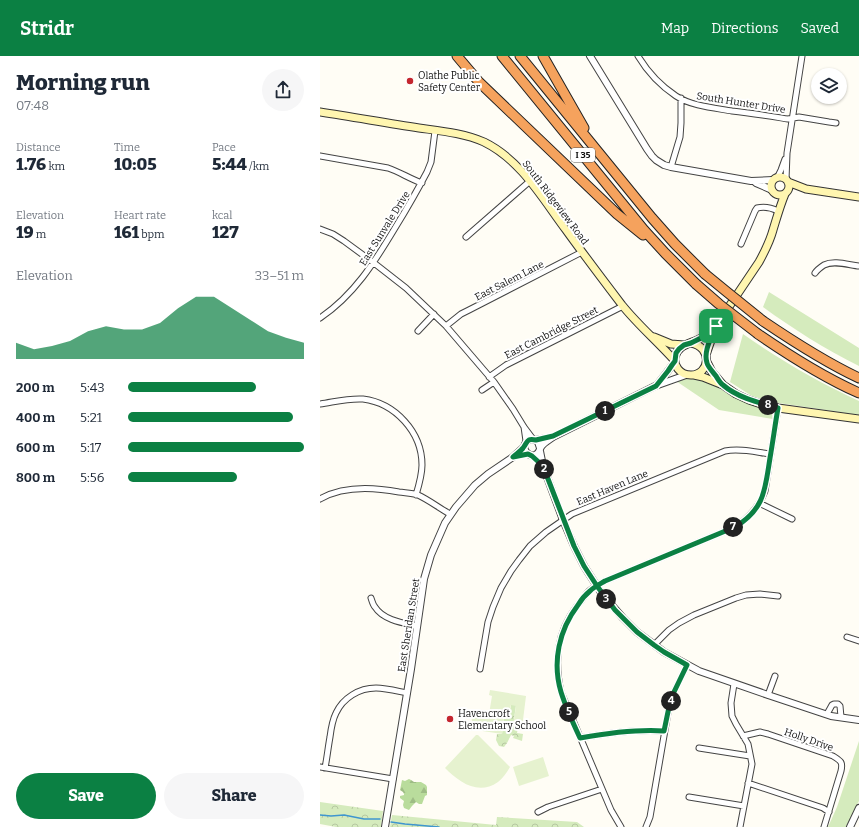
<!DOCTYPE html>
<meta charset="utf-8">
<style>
:root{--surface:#fff;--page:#f6f6f7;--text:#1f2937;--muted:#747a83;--accent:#0b8043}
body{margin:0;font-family:Bitter,serif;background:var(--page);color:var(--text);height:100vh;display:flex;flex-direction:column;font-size:15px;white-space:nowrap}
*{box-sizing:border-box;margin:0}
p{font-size:13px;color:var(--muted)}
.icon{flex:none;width:22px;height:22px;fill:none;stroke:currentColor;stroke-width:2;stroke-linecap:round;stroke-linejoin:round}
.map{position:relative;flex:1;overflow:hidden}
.details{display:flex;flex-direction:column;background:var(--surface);width:320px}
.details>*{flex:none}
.fabs{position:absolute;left:491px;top:12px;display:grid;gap:8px}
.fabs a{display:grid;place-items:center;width:36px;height:36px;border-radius:50%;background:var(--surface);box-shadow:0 1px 3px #0004;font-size:20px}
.pin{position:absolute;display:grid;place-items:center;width:34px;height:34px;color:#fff;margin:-17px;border-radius:8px;box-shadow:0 2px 6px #0006}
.km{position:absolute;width:20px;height:20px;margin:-10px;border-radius:50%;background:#222;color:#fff;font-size:11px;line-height:20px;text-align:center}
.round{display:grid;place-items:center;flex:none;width:42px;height:42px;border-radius:21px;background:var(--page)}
.headline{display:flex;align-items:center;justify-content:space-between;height:68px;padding:0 16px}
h1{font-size:22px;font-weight:800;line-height:30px}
.figures{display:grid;grid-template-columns:repeat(3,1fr);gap:6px;height:68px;padding:4px 16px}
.figures div{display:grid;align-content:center}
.figures b{font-size:17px;font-weight:800}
.figures small{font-size:11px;font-weight:400}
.figures p{font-size:11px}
.chart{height:112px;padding:8px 16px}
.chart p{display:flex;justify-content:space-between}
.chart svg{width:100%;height:72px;margin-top:4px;fill:var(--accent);opacity:.7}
.cta{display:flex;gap:8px;margin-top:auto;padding:8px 16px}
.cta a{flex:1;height:46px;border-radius:24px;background:var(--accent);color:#fff;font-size:16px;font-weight:800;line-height:46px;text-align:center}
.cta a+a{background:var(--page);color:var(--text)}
ul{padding:0 16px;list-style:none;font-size:13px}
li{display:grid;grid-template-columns:64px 48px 1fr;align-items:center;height:30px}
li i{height:10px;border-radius:5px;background:var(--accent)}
header{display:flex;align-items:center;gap:24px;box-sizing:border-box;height:56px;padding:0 20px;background:var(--accent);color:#fff}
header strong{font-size:19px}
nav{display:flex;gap:22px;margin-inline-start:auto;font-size:14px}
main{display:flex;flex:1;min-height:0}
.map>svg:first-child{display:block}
</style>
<header>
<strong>Stridr</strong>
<nav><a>Map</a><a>Directions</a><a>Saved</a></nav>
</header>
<main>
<section class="details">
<div class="headline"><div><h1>Morning run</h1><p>07:48</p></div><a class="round"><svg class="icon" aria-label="share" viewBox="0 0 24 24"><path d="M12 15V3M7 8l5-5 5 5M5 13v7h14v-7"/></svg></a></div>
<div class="figures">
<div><p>Distance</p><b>1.76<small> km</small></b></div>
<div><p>Time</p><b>10:05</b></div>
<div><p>Pace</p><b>5:44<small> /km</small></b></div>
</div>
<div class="figures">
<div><p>Elevation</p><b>19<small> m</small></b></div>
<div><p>Heart rate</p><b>161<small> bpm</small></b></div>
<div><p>kcal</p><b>127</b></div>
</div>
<div class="chart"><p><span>Elevation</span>33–51 m</p>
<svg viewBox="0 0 160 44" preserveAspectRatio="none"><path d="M0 44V34L10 38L20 36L30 33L40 27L50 24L60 26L70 26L80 22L90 13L100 6L110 6L120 13L130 20L140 27L150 31L160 34V44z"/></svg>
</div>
<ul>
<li><b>200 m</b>5:43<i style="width:73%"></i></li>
<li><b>400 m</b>5:21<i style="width:94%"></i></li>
<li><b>600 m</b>5:17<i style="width:100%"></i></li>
<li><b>800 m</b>5:56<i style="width:62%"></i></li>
</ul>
<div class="cta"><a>Save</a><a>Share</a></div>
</section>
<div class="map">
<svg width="539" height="771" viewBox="0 0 539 771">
<defs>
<pattern id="forest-firs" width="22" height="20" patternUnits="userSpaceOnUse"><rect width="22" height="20" fill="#b9dc9c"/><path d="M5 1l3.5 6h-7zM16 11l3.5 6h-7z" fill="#9ebc85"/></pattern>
<pattern id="park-crowns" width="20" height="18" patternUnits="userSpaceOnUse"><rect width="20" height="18" fill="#d5ebbd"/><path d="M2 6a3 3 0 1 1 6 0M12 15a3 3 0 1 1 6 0" fill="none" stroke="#b6c8a1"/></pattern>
</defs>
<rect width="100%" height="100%" fill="#fffdf5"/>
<path fill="#d5ebbd" d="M449,236L539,292V310C505,293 473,273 443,251Z
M423,278C460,304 498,326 539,345V359L452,346L432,340L410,326Z
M367,322C388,321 402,336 420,343C431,348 443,349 452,357L453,363L399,354L356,325Z
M539,685V745L526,771H508L517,751Z"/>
<path fill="url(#forest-firs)" d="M89,723L91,724L94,726H101L106,729L107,731V739L105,740L102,748H99L96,746L92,750L89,754L84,752L83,749L84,745L80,742V740L84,739V738L83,736L80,734L82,724L85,725Z"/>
<path fill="url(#park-crowns)" d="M191,649H196L193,670L198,671L197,677L203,678L202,685L193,682L194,680L191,679L187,687L184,691L179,690L176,684L177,678H182L185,655H190Z
M0,746L63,755L61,771H16L0,768Z
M72,759L176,769L177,761L257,766L264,771H70Z"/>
<path fill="#e6f2cf" d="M170,634L206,640L202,672L193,671L196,650L191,649L189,655H185L182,678L156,674L151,675H148L150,666H152L151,655L169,658L172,640L169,639Z
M156,679H158L190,711C187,716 183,722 178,726C158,740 139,726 125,712Z
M223,701L229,720L199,730L193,711Z"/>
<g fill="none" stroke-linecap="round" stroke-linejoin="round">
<path stroke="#3f96cf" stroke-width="1.5" d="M0,759L11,760L24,759L44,763H60
M71,766L85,768L119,771"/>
<defs>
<path id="minor" d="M318,0C327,15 341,30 356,40C371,50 395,52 412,55C431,57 449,60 468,63L479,61L509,66L516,67
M0,100L68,112C80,116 90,123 102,127
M351,111L360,81L361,67V42
M457,122L461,114L465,103
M466,124L467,97L482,0
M0,173L13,178L24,185L54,207L86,232L126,270L174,326L193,353L204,371L213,383
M146,181L210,125
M421,188L435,155L437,152C445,150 452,152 458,155
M495,217C497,214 501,211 504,209C514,204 529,209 539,210
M0,262C34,239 54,207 75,172C86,154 97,135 107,116L111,106L115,75
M126,270L141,258L149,254L262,196
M98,275L114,258
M169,321L186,309L303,250
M162,334L174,326
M0,348C14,346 28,342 43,343C75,347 102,376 102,409C102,419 99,429 96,439
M204,371L206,385
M0,443C24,429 53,431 79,436C86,437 92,437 98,439C109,444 119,452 130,458
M439,447L472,463
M51,542C52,545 53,549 55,551C63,564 83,567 97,570
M527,581L539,585
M334,589L349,574L359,567L374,559L416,542L426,539L440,538L458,540
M160,613L168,566L173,551L181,532L191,515L199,504L210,490L226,476L252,458L405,395C420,392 435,396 450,398
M414,628L411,647L412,660L416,668L428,688L432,708L420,771
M448,639L455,620
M507,658L512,649L514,648H518L520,650L521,661
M423,680L440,676L448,678L513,700C521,705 523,706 521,715L504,771
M260,682C288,677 316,673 344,675
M379,692L430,700
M0,711L73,723
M5,712C7,702 8,692 10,681C11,673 12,665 16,657C23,642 39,632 56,632C66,632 77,635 87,637
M428,727L503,752L509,756
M369,741L424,750
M218,756L228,751L282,733
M301,771L291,754L241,636C234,604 237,576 257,550C261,545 265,539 269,535C274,531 280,528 285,525L415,471C429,462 439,451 445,435L458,352
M326,771L330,761L349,651L353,638L367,609"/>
<path id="tertiary" d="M270,0L327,93L332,100L336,104L344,109L351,111L431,125L453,124
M436,127L452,134
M337,329L348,315L355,305
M216,384L233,381L335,330L366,319
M220,392L218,386C214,382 208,382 205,388C202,394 209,401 215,399C220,397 219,394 221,391C223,387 229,384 233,381
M220,395L223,410L243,464L254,490L264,510L282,538L303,562L317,576L344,596L379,615L448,639L511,660L539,664
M65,771L91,613L104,523L111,499L125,467L136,451L155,429L168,418L193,401L204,391
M530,771L539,752"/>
<path id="secondary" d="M0,56C33,61 66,67 99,72C121,75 144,77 164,86C201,104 222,142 246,174C264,199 283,224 302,249C318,269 337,285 354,304
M451 130a9 9 0 1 1 18 0a9 9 0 1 1-18 0Z
M468,126L486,133L539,141
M334,281L351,288L364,289
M371,287C393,291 390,319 371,319C366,319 361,317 358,313C355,309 354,305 355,301C358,288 371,288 381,282C386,279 391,275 395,271
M386,299L388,293L396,270L439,206C445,195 450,185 453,174C457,161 460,150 465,138
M387,306L392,316L403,329
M374,319L383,321L403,329L416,338L429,344L441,348L458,352L539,363"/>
<path id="motorway" d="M137,0L159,26L297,158L323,179
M182,0L324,174L345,197L376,228
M200,0L332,162L355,188L385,218
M223,0L264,72
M443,265C474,286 505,306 539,322
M438,278C470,300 503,321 539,337"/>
</defs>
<use href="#minor" stroke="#444" stroke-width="7"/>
<use href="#tertiary" stroke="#444" stroke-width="8"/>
<use href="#secondary" stroke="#333" stroke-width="9"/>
<use href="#motorway" stroke="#222" stroke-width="11"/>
<use href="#minor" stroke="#fff" stroke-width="5"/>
<use href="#tertiary" stroke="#fff" stroke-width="6"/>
<use href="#secondary" stroke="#fff6b0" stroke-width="7"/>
<use href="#motorway" stroke="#f5a25d" stroke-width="9"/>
<defs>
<path id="motorway-bridge" d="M385,218L407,236L443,265
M376,228L399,248L438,278"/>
</defs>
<use href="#motorway-bridge" stroke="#222" stroke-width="11" stroke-linecap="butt"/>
<use href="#motorway-bridge" stroke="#f5a25d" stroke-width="9"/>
</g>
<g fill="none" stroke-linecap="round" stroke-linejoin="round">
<defs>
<path id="route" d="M396,270L383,281L371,287L364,289L359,293L356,297L355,305L352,309L348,315L336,330L233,380L216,384C206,382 208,386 203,392C201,395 196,398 193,401L208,398L212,400L223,410L254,490L264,510L277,530L295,554L317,576L334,589L344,596L367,609L353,638L349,651L344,675C316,673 288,677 260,682C253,667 246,652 241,636C232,606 239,574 258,549C261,544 265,539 270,535C274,531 280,528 285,525L415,471C445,453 445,433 450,402C453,385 455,369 458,352C440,347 418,342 403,329C400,327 398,323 396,320C393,316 388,311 387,307C383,295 392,281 396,270"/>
</defs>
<use href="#route" stroke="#fff" stroke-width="8"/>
<use href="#route" stroke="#0b8043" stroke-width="5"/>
</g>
<g fill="#c4262e" stroke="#fff" stroke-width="1.5">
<circle cx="90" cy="25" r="4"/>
<circle cx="130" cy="663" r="4"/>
</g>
<g text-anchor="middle" stroke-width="4" stroke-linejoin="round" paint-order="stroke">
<rect fill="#fff" stroke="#585858" stroke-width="1" x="251" y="92" width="24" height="14" rx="3"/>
<g font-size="9" font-weight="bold" fill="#111">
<text x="263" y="102">I 35</text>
</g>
<g font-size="10" fill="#111" stroke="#fff" text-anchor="start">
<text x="98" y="23">Olathe Public<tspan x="98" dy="12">Safety Center</tspan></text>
<text x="138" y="661">Havencroft<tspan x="138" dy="12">Elementary School</tspan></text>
</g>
<g font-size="10" fill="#111" stroke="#fff">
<text transform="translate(421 46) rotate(9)" y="4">South Hunter Drive</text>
<text transform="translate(236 146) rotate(53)" y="4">South Ridgeview Road</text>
<text transform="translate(64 172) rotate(-58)" y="4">East Sunvale Drive</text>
<text transform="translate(189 224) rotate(-27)" y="4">East Salem Lane</text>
<text transform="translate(231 276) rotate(-27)" y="4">East Cambridge Street</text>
<text transform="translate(292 431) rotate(-23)" y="4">East Haven Lane</text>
<text transform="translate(88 569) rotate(-81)" y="4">East Sheridan Street</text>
<text transform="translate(489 683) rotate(19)" y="4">Holly Drive</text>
</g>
</g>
</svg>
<div class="fabs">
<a><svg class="icon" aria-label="layers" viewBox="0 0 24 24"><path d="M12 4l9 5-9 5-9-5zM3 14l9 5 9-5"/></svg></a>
</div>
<div class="pin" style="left:396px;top:270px;background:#1e9e55"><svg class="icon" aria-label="arrive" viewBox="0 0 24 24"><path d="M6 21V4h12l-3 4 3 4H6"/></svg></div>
<b class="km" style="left:285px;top:355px">1</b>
<b class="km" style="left:224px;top:413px">2</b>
<b class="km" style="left:286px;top:543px">3</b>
<b class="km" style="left:351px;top:645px">4</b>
<b class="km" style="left:249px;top:656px">5</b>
<b class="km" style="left:413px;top:471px">7</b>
<b class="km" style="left:448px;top:349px">8</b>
</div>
</main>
